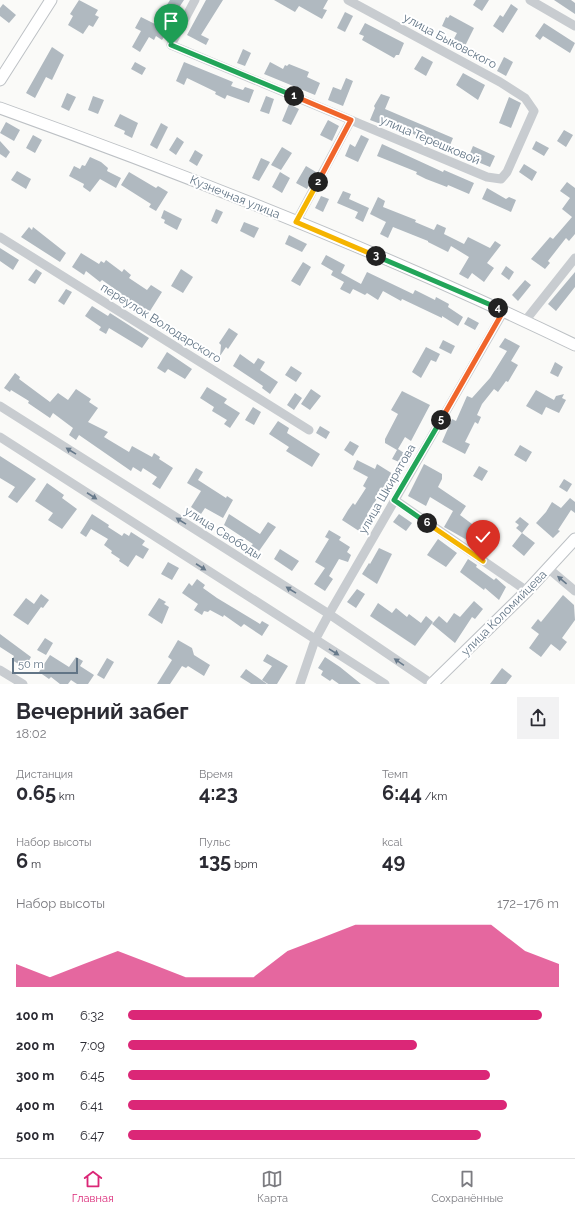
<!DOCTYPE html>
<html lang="ru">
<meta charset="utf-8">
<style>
:root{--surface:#fff;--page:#f2f2f3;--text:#2b2b33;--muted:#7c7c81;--line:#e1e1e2;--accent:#db2777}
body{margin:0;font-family:Raleway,sans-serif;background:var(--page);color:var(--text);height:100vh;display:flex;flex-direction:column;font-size:15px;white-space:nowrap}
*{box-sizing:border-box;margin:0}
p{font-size:13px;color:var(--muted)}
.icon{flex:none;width:22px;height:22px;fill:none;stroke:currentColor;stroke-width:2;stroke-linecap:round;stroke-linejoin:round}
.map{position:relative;height:684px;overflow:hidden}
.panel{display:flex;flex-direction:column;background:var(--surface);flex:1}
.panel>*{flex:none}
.scale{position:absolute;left:12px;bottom:10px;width:66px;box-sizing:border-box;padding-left:4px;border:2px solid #627586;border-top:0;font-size:11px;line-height:14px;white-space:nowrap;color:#627586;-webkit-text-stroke:3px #fff;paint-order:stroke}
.pin{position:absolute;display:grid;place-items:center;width:34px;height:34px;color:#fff;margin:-41px -17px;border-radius:50% 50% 50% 0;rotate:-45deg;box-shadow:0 0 4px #0007}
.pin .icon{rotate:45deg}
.km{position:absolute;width:20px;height:20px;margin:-10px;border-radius:50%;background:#222;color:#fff;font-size:11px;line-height:20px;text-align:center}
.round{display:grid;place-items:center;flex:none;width:42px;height:42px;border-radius:0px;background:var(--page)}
.headline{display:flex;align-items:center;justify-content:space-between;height:68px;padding:0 16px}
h1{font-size:22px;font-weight:700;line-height:30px}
.figures{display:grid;grid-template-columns:repeat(3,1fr);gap:6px;height:68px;padding:4px 16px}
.figures div{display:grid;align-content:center}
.figures b{font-size:20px;font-weight:700}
.figures small{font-size:11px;font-weight:400}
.figures p{font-size:11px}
.chart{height:112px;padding:8px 16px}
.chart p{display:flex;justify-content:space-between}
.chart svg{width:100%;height:72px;margin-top:4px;fill:var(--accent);opacity:.7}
ul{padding:0 16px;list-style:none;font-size:13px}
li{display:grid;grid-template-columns:64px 48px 1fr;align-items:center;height:30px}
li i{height:10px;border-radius:5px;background:var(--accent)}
.menu{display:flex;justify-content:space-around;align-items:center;height:56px;border-top:1px solid var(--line);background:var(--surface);font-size:11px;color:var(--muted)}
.menu a{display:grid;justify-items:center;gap:2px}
.menu .active{color:var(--accent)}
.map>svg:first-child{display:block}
</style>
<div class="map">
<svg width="575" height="684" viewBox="0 0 575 684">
<rect width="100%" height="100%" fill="#fafaf8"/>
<path fill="#b0b9c0" d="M79,0L98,10L95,15L99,17L93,27L89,25L83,34L68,25L73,16L70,14Z
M170,0H184L176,12L179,13L162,40L156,36L154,40L149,37L140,52L132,47L141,31L135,28L141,17L155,24Z
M206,0H223L201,35L209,39L206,45L187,35Z
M274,0H328L323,9L327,10L322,19L299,6L295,12Z
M476,0H489L482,11L473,5Z
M554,0H571L575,3V14Z
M3,4L16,15L9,23L0,16V8Z
M511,4L518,9L503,33L493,26L500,15L503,17Z
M345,12L353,16L345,32L337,28Z
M450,15L474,28L462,52L450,46L457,33L442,26L446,17L448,18Z
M365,23L404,43L399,55H396L394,58L362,40L364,36L359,34Z
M544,23L575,43L570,53L543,36L540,40L535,36Z
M52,47L64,55L52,80L46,77L35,98L26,93Z
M243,49L251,53L245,66L237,63Z
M422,56L433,62L426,76L414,69Z
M504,57L513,62L506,76L497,71Z
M135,62L146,68L142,75L131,69Z
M184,62L233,82L231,86L243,90L245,87L254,90L249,103L227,95L225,99L215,94L216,92L187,78L184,85L176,81Z
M270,62L283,69L285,65L287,66L289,64L309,72L307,77L320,83L315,95L264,74Z
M463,73L485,85L478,100L456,85Z
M346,78L353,81L343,106L328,100L333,87L341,90Z
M67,93L76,97L69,111L61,107Z
M381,94L390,97L385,109L453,138L448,150L398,127L397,130L370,120L375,108L374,106Z
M93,96L104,100L98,114L88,110Z
M266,96L274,99L269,114L260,111Z
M509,97L521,103L511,128L499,123Z
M289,104L299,109L291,125L282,121Z
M120,114L138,123L132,138L124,134L125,131L114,126Z
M328,120L339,126L332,141L320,135Z
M6,122L20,130L14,141L0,133Z
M161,123L168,127L157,149L150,145Z
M564,130L573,135L566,147L557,141Z
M33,135L42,140L35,153L26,148Z
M361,135L369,139L358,162L345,156L350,144L355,147Z
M177,137L184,142L176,155L169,150Z
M0,141L10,152L6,158L0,154Z
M536,141L549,148L544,156L532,149Z
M382,144L443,172L444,170L474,183L469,194L448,185L447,187L426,179L416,174L417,172L377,156Z
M473,146L495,156L490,167L468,158Z
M282,147L292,153L281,170L271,165Z
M195,150L203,155L197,166L189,161Z
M90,157L101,162L108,168L107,171L121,178L116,188L100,179L90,192L83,187L84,184L69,176L74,166L80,169L82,165L85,166Z
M261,158L270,162L259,181L252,178Z
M524,164L537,172L532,181L519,172Z
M306,166L316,172L307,189L296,183Z
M17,171L31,179L26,189L11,180Z
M129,172L156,188L158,186L168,192L156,211L149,207L151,204L121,185Z
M280,172L290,178L282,193L272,187Z
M567,182L575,188V234L569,241L566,238L548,261L550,263L545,269L531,259L550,237L553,239L572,217L562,209L570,198L560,191Z
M487,188L506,199L509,197L516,200L511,212L482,199Z
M343,191L351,194L349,199L369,208L363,222L355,218L358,212L337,203Z
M321,196L329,199L323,212L315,208Z
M378,197L385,201L383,207L416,220L415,222L434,230L437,224L446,228L444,234L464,244L468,237L490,248L495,241L501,245L487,263L494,268L484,282L472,273L468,279L459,274L469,257L451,246L448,252L428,242V241L393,227L388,238L380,234L386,222L370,214Z
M216,209L223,212L217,224L211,221Z
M164,210L182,219L177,230L164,223L165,220L161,218Z
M244,222L259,228L254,238L240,231Z
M29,227L32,230L33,227L66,253L60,262L21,237Z
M289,235L307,244L302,252L285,244Z
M0,248L19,260L13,270L0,261Z
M81,253L99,264L101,261L104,263L106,260L122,272L124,269L131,275L129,278L147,290L151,285L162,292L150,311L146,309L143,313L120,297L122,294L102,280L100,282L86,271L84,275L72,267Z
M326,255L345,265L341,273L361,284L367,272L413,294L415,290L435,300L436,297L449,304L448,307L463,317L458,326L442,316V318L402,299L401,301L383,291L378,300L367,293L365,295L353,289L350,294L340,289L344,282L331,275L333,271L321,264Z
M303,262L311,267L300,286L291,281Z
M506,266L514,272L509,280L501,274Z
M36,269L42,273L35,284L28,280Z
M181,269L193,277L183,293L171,286Z
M575,272V287L556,311L548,304Z
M525,280L531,285L518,301L512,295Z
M66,289L72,292L64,305L58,301Z
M92,306L108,316L110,313L149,338L142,348L109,328L106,334L99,330L101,327L85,316Z
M468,317L479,323L475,330L464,324Z
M229,328L238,334L228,349L226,347L220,356L221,345L219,343Z
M505,338L520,346L511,361L518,365L508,382L506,381L498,392L494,389L482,404L477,415L481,417L478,424L475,422L465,442L470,444L465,454L442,442L452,419L456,421L467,396L472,398L490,378L507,351L499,347Z
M443,340L455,346L451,354L439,348Z
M426,347L440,354L436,362L431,360L421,378L412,372Z
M167,352L192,369L185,379L168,369L165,373L157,368Z
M240,354L254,364L258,358L265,362L260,370L278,382L270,394L262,388L263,386L233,366Z
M555,362L563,367L558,377L550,373Z
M291,366L302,373L296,382L285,375Z
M15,373L20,377L19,379L50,402L58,393L68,400L76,389L91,399L89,402L98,408L88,422L108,432L104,437L129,452L132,446L152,457L154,453L160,457L159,459L173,468L160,489L152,484L157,477L143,468L141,472L133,467L131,471L79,435L76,440L69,435L73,428L53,413L50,418L28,403L29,401L11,390L10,392L4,388Z
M207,387L227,399L224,403L240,413L230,428L224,424L227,420L212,411L214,407L200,398Z
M311,389L321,396L310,410L301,404Z
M536,390L554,400L556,396L564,394L562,398L566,400L559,413L546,407L542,415L526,406Z
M402,391L430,405L411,441L405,437L398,449L404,453L399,462L392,459L397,450L385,443V439L398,414L391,410Z
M295,393L302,398L294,410L287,405Z
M253,407L261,412L254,425L245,420Z
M278,421L289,428L287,433L320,454L312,467L286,451L289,447L269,434Z
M320,426L330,432L326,439L316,433Z
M350,441L359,446L353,456L344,450Z
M520,445L532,452L526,462L514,455Z
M0,456L36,479L17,503L8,497L15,487L0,478Z
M357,460L375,469L377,464L393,474L367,514L370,516L359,531L342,520L348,510L353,503L355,505L366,488L363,486L368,477L353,469Z
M424,464L442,474V479L438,487L466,506L460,515L476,527L467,540L444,527L453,511L430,497L426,506L408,496Z
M479,466L488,471L482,481L473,476Z
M196,468L203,472L198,480L226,498L227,496L233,500L223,518L205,508L201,514L191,507L201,491L187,483Z
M564,479L572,484L567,492L559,487Z
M47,483L64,495L62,498L77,509L62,529L48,520L53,513L35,501Z
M570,498L575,502V513L571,510L558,530L560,531L553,538L536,523L546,512L552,502L561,508Z
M92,514L109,525L108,527L122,536L124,533L129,536L131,532L145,541L142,545L149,549L143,559L136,555L128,567L119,561L120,559L111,553L112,551L104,545L108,539L91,529L86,537L80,533Z
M229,514L260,534L268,522L276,527L259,551L251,546L253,544L224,525Z
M399,514L412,523L406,531L393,522Z
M520,517L529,524L522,533L516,528L519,525L515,522Z
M490,527L498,530L490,547L480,542Z
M329,530L341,537L339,540L350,547L347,552L351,555L348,562L339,559L329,576L333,579L325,591L314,584L325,568L315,562L329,539L325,537Z
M522,533L535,543L524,556L512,546Z
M438,539L457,553L446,567L427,555Z
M379,548L392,554L377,584L362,574L369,563L370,564Z
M280,549L299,561L292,571L274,559Z
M468,559L477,565L476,567L494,580L496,578L506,587L499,600L485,588L484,590L460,572Z
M168,562L179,568L172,580L161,574Z
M197,579L205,585L203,588L217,598L260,624L262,621L269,625L262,636L244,624L241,627L224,615L223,617L210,610L208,612L204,611L202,615L194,610L198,604L182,593L189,583L192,586Z
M357,589L365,594L356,608L347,602Z
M41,594L49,600L43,608L41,607L28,625L13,615L26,598L34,604Z
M563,595L574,605L575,620L562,638L567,642L560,651L551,644L541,657L529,648L539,634L531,628L538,619L541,622Z
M159,598L166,602L164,604L169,607L162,624L148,615Z
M474,601L483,609L475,619L472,617L455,643L432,624L439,616L447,623L454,613L460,617Z
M378,603L392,613L396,608L407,617L409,614L421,623L426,616L433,622L415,646L370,616Z
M0,634L31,657L25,668L12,660L14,656L0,647Z
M45,638L53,643L46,655L37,650Z
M178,640L192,648L194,655L210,665L204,676L188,666L186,668L182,666L170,684H157L172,660L168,657Z
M267,654L288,666L277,684H268L262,680L272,666L263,661Z
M50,655L69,667L76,657L83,661L80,666L94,675L88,684H77L71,680L68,684H60L51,677L49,679L39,672Z
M325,657L340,667L361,684H339L332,679L330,681L321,675L323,671L318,668Z
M107,658L114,662L104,679L97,675Z
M502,668L512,676L506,684H490Z
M246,669L267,684H251L240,677Z"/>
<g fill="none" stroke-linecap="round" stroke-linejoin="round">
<defs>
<path id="major" d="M0,80L51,0
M0,108C195,178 389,255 575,345
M432,684L527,591L575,539"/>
</defs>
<use href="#major" stroke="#bdc1c5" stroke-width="13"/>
<path stroke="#c8ccd0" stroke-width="9" d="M195,0L171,45L487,177L501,179L507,172L534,111L525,98L500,82L348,0
M530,0L575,26
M296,222L351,120
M0,237L309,430
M525,321L575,258
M0,406L329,614L432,684
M0,437L385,684
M395,500L527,591
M549,569L575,591
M0,670L23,684
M300,684L315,640L329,614L504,311"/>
<use href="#major" stroke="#fff" stroke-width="11"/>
</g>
<defs><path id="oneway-solid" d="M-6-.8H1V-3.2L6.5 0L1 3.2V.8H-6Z"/></defs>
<g fill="#67798a">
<use href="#oneway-solid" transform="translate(71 451) rotate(-148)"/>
<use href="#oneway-solid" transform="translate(92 496) rotate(33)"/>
<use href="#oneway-solid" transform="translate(181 521) rotate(-148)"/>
<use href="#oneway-solid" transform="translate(201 567) rotate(33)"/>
<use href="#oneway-solid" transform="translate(562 580) rotate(-140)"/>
<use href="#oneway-solid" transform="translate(291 590) rotate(-148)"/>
<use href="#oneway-solid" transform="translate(334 652) rotate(32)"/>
<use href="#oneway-solid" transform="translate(399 662) rotate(-146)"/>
</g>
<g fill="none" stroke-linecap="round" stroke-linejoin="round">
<defs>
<path id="split-1" d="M171,45L294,96"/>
<path id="split-2" d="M294,96L351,120L318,182"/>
<path id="split-3" d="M318,182L296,222L376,256"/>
<path id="split-4" d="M376,256L498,308"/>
<path id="split-5" d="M441,420L504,310L498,308"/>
<path id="split-6" d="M427,523L394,500L441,420"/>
<path id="split-7" d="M427,523L483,561"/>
</defs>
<use href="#split-1" stroke="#fff" stroke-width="8"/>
<use href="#split-2" stroke="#fff" stroke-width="8"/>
<use href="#split-3" stroke="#fff" stroke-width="8"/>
<use href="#split-4" stroke="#fff" stroke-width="8"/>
<use href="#split-5" stroke="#fff" stroke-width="8"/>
<use href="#split-6" stroke="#fff" stroke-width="8"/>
<use href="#split-7" stroke="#fff" stroke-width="8"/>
<use href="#split-1" stroke="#22a559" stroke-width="5"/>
<use href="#split-2" stroke="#f0652b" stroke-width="5"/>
<use href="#split-3" stroke="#f5b400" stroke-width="5"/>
<use href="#split-4" stroke="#22a559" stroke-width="5"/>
<use href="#split-5" stroke="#f0652b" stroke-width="5"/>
<use href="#split-6" stroke="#22a559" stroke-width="5"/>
<use href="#split-7" stroke="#f5b400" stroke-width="5"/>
</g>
<g text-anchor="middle" stroke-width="4" stroke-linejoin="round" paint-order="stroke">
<g font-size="12" fill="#627586" stroke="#fff">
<text transform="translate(450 41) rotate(28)" y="4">улица Быковского</text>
<text transform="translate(430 140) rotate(23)" y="4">улица Терешковой</text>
<text transform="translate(235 197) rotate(22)" y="4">Кузнечная улица</text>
<text transform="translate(161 323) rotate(32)" y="4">переулок Володарского</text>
<text transform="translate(387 489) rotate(-60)" y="4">улица Шкирятова</text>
<text transform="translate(223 533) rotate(32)" y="4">улица Свободы</text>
<text transform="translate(504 613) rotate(-45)" y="4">улица Коломийцева</text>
</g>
</g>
</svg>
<div class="scale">50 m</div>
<div class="pin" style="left:171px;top:45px;background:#1e9e55"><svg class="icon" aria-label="arrive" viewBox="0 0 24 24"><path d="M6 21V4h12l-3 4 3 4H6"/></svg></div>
<div class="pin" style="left:483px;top:561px;background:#d93025"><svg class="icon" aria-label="check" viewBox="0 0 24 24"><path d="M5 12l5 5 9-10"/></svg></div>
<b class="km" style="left:294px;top:96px">1</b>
<b class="km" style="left:318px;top:182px">2</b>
<b class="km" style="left:376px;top:256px">3</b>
<b class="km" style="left:498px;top:308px">4</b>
<b class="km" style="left:441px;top:420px">5</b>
<b class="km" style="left:427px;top:523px">6</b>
</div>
<section class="panel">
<div class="headline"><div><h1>Вечерний забег</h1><p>18:02</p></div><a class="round"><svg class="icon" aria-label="share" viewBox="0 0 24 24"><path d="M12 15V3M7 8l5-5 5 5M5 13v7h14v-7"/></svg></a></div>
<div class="figures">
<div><p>Дистанция</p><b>0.65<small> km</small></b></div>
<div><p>Время</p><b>4:23</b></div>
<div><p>Темп</p><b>6:44<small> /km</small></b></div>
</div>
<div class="figures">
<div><p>Набор высоты</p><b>6<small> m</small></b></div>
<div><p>Пульс</p><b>135<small> bpm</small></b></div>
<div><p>kcal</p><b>49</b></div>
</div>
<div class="chart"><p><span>Набор высоты</span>172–176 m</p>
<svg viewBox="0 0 160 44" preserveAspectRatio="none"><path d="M0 44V30L10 38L20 30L30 22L40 30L50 38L60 38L70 38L80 22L90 14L100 6L110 6L120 6L130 6L140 6L150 22L160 30V44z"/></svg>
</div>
<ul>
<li><b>100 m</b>6:32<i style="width:96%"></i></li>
<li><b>200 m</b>7:09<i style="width:67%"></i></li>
<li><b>300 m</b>6:45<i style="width:84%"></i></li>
<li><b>400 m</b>6:41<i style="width:88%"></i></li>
<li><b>500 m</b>6:47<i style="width:82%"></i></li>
</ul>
</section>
<nav class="menu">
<a class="active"><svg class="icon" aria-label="home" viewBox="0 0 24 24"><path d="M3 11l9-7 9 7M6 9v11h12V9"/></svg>Главная</a>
<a><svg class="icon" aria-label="map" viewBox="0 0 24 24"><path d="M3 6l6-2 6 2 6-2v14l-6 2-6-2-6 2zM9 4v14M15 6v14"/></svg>Карта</a>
<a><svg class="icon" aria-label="saved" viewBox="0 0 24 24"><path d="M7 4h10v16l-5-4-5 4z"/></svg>Сохранённые</a>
</nav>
